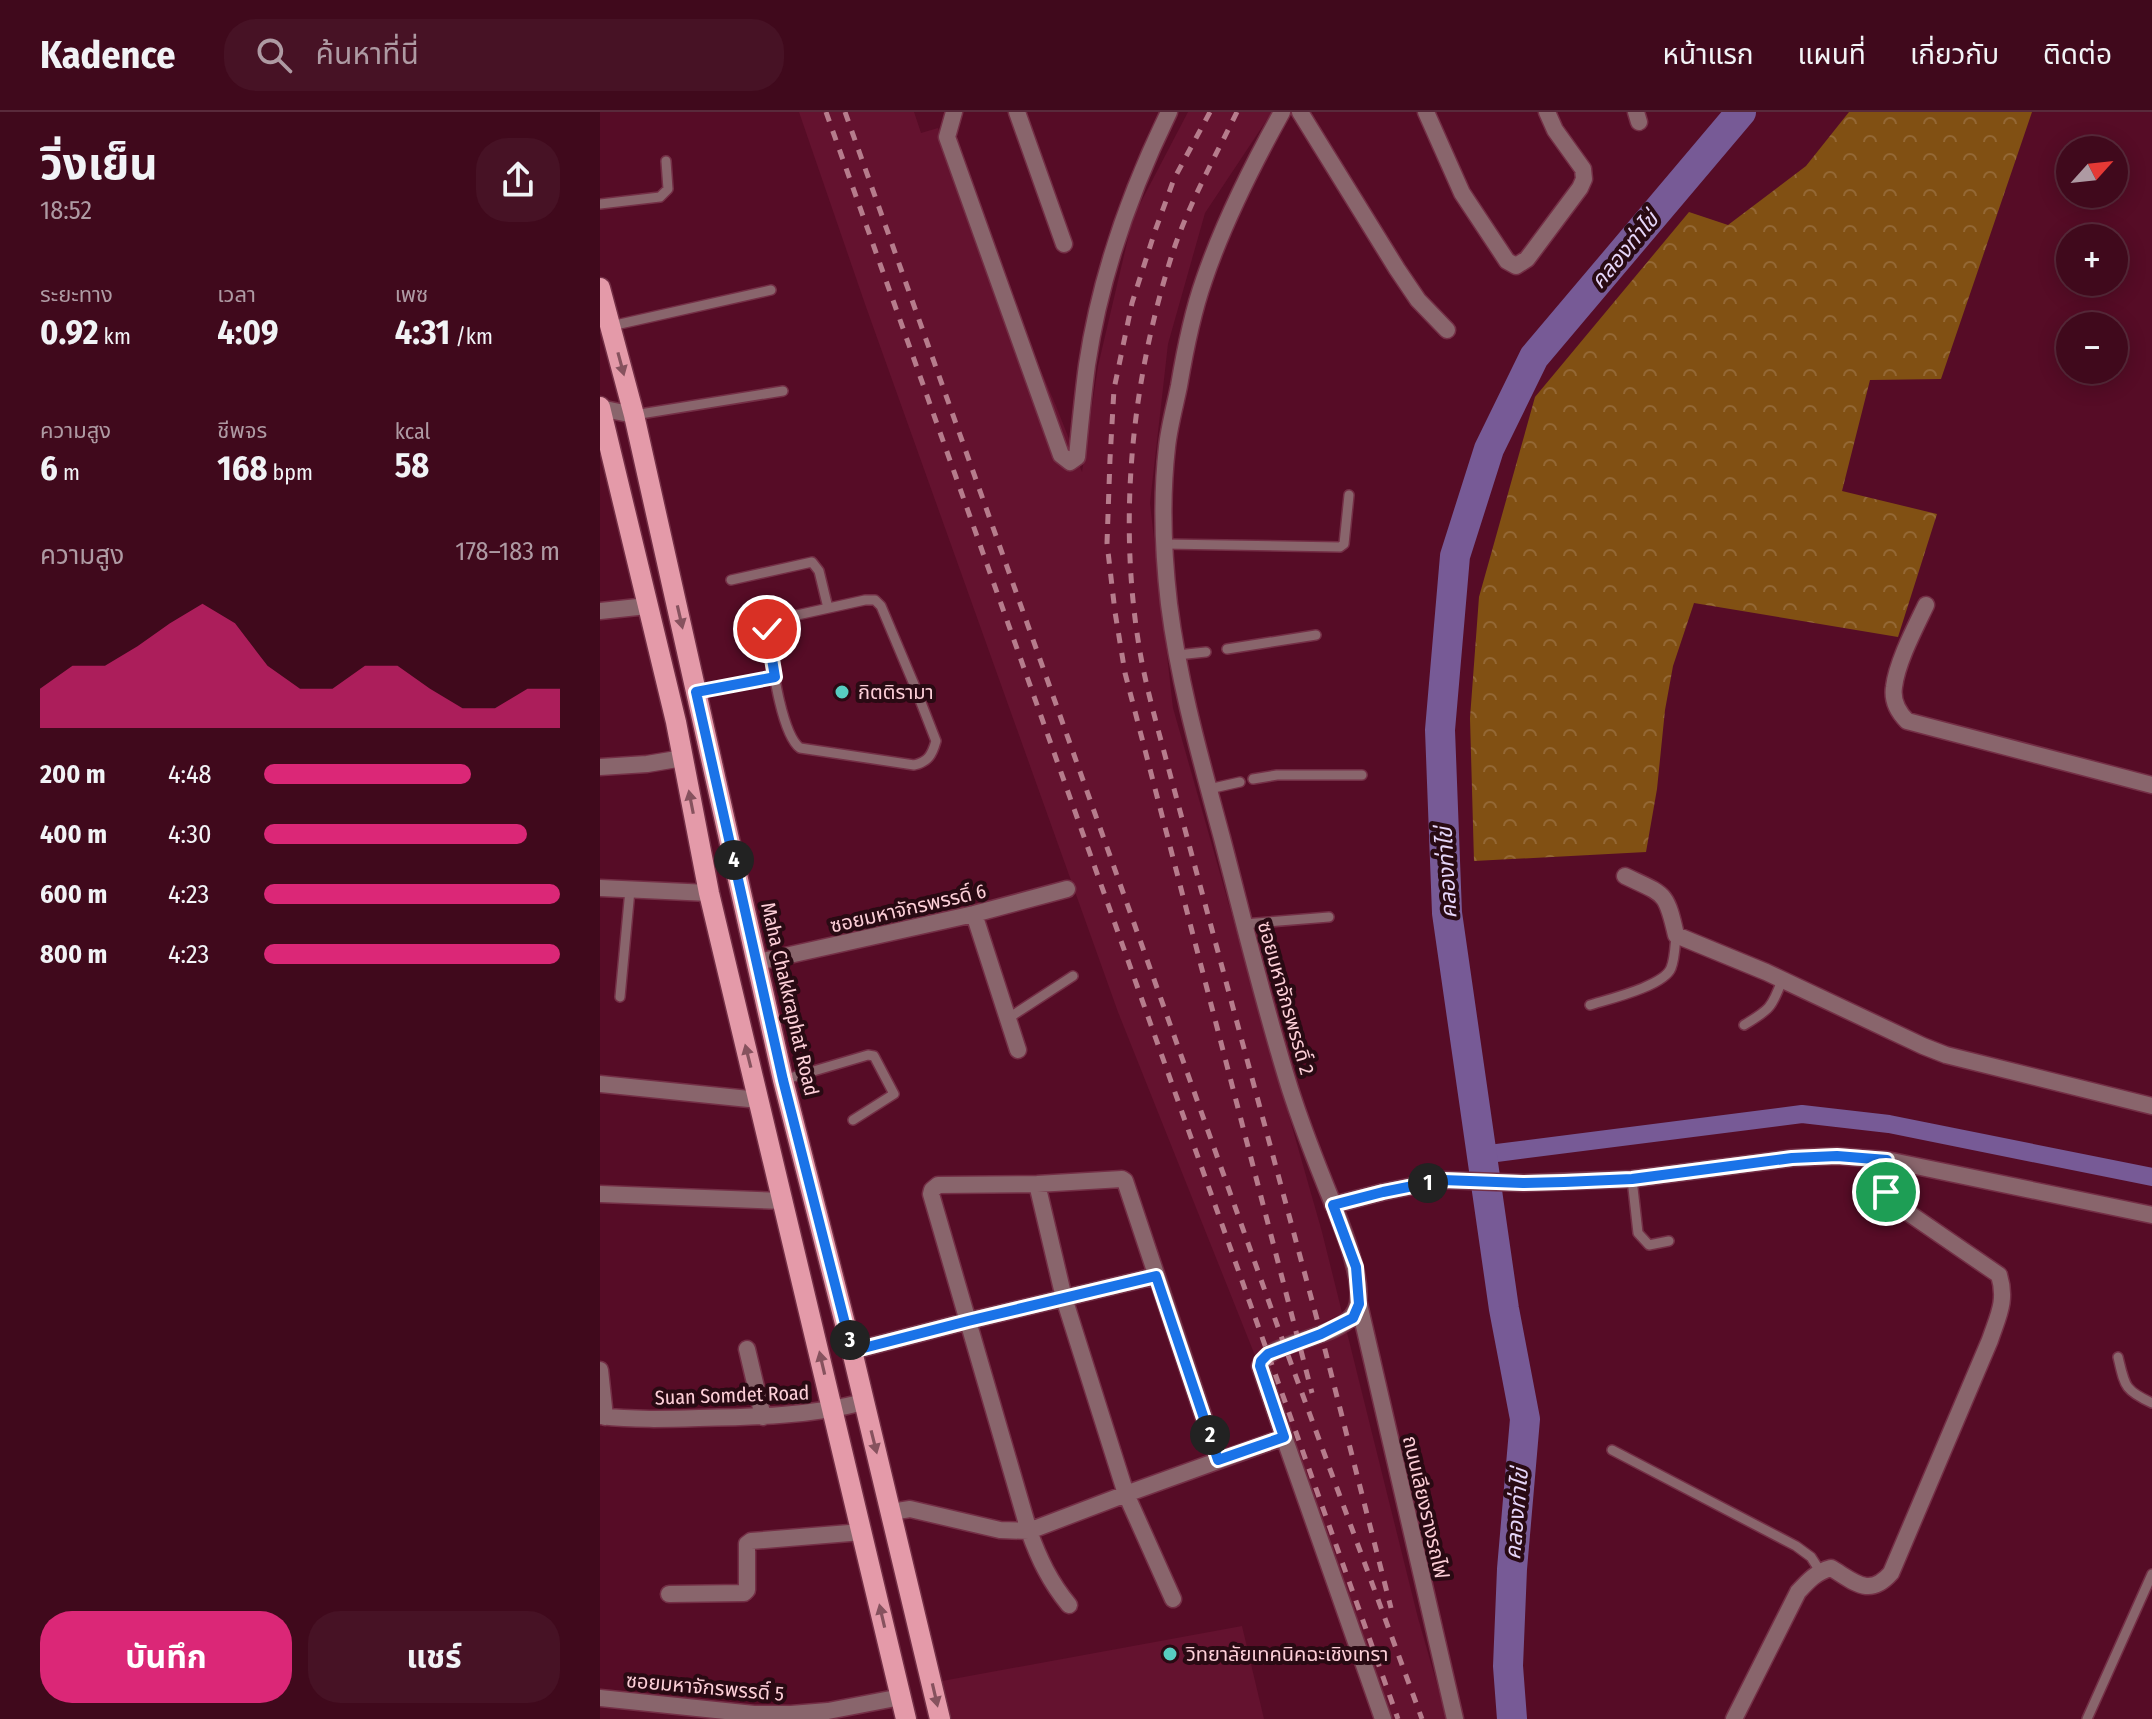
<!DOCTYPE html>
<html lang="th">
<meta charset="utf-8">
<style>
:root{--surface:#40091c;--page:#471225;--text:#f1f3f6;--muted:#ae9aa3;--line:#592a3b;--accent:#db2777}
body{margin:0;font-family:"Fira Sans Condensed","Noto Sans Thai",sans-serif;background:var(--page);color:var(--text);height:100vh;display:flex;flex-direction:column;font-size:30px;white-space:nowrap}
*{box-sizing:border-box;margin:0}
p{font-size:26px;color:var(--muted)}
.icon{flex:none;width:44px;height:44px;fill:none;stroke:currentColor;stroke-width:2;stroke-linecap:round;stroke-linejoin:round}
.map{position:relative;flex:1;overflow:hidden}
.panel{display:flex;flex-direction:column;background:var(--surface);width:600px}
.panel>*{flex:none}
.needle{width:52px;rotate:63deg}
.controls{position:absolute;left:1456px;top:24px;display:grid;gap:16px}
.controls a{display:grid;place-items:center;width:72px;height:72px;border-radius:50%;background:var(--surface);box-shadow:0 4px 20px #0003,0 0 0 2px var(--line);font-size:40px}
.pin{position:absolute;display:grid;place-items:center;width:68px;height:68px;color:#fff;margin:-34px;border:4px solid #fff;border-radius:50%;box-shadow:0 2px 8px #0007}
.km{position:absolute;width:40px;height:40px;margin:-20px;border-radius:50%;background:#222;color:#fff;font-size:22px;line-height:40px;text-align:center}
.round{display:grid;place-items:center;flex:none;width:84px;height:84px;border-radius:32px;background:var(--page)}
.head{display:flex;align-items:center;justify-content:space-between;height:136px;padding:0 40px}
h1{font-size:44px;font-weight:700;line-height:60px}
.stats{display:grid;grid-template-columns:repeat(3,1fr);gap:12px;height:136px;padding:8px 40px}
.stats div{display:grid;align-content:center}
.stats b{font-size:34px;font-weight:700}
.stats small{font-size:22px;font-weight:400}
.stats p{font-size:22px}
.chart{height:224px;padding:16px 40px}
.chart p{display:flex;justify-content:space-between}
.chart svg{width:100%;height:144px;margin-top:8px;fill:var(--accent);opacity:.7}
.cta{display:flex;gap:16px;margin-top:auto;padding:16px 40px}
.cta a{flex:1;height:92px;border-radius:32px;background:var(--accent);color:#fff;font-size:32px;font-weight:700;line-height:92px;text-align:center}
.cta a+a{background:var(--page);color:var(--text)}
ul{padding:0 40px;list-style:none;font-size:26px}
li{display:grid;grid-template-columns:128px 96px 1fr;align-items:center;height:60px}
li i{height:20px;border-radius:10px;background:var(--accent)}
header{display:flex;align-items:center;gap:48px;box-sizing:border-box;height:112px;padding:0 40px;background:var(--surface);border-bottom:2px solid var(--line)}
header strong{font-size:38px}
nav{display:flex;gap:44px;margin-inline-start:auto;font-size:28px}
.search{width:560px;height:72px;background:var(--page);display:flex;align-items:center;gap:20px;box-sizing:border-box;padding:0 28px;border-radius:32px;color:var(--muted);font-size:30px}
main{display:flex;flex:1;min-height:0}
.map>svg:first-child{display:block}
</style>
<header>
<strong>Kadence</strong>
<div class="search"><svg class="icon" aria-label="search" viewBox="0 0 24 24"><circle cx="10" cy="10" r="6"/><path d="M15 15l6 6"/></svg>ค้นหาที่นี่</div>
<nav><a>หน้าแรก</a><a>แผนที่</a><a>เกี่ยวกับ</a><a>ติดต่อ</a></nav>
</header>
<main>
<section class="panel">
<div class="head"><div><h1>วิ่งเย็น</h1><p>18:52</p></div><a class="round"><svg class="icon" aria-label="share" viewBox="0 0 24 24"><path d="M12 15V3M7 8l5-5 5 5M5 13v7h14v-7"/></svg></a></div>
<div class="stats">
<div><p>ระยะทาง</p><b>0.92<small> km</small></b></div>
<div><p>เวลา</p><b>4:09</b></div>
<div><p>เพซ</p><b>4:31<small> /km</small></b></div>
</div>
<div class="stats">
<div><p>ความสูง</p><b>6<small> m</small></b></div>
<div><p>ชีพจร</p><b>168<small> bpm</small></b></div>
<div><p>kcal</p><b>58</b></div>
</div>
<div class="chart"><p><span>ความสูง</span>178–183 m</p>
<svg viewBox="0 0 160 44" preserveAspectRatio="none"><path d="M0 44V32L10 25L20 25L30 19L40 12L50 6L60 12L70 25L80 32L90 32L100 25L110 25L120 32L130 38L140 38L150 32L160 32V44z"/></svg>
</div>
<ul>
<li><b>200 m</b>4:48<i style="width:70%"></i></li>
<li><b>400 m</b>4:30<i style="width:89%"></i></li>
<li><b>600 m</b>4:23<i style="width:100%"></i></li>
<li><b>800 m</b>4:23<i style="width:100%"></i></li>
</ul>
<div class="cta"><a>บันทึก</a><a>แชร์</a></div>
</section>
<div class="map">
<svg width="1552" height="1607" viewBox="0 0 1552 1607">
<defs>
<pattern id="forest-crowns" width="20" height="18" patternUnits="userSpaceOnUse" patternTransform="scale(2)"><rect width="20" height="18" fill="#815013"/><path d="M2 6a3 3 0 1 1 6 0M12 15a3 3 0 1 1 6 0" fill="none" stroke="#946835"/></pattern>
</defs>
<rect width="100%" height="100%" fill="#560c26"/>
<path fill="#64122f" d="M199,0H314L321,21L338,16L456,294L482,360L498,254L533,105L588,0H672L605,101L568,232L550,391L573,596L722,1120L818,1506L847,1607H789L703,1364L518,900L265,192Z
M642,1514L664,1607H352L342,1569Z"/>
<path fill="url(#forest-crowns)" d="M1249,0H1432L1341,267L1270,268L1242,379L1337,402L1298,525L1094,491L1073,554L1065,598L1057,677L1046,740L874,749L870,606L879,485L935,285L1089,100L1128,113L1206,54Z"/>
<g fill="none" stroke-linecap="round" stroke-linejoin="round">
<path stroke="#775a96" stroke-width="18" d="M881,1043L1202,1002L1289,1012L1552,1065"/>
<path stroke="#775a96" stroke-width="30" d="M912,1607L908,1554L912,1457L925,1307L904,1197L847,801L840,618L855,444L889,337L934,245L1141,0"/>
<defs>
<path id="lane" d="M0,92L60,85L68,77L66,49
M11,214L171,178
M34,303L183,279
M564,432L740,435L744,432L749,383
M131,468L212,450L219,459L228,496
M265,488H275L281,494L313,570L336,629C332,643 328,650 314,653L200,636C180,621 171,542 167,517L179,507Z
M627,537L716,523
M577,543L606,540
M96,580L175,565
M653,667L677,663H762
M609,677L640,670
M644,812L729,805
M20,885L30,778
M990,893C1009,887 1064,874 1071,856C1075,846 1075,833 1076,823
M407,907L473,864
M1144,913C1169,898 1172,896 1182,868
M183,968L268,943L274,944L294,982L253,1008
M1032,1067L1038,1121L1049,1133L1069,1129
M1518,1245C1525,1274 1524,1278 1552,1291
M1012,1338L1196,1434L1211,1445L1220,1459
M1487,1607L1552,1462"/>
<path id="street" d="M354,0L347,25L461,343L470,350L477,345C480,314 483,283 487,253C500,165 530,80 569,0
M417,0L464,132
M700,0L797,157L818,188L847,218
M826,0L862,81L907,149L916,154L927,147L980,76L984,67L983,57L955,18L947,0
M1036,0L1039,10
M0,296L34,303
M1326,493C1315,516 1297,550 1294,575C1292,588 1298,600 1307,609L1552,673
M0,499L47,494
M0,655L47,652L83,646
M1025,764C1065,783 1066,779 1076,823L1166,860L1323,934L1346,943L1552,994
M0,776L109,781
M374,802L418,938
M158,850L374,802L467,777
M0,972L159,988
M437,1072L464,1186L526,1382L573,1487
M0,1082L184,1089
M733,1093L783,1080L843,1068L923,1071L1032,1067L1192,1046L1237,1044L1287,1048L1552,1103
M759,1192L855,1607
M147,1237L163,1305
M252,1239L368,1209L556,1164
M0,1258L5,1305
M0,1304C33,1308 66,1307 99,1306C155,1305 210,1304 264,1290
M684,1325L783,1607
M291,1400L310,1397L400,1418L429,1419L526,1382L684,1325L660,1254C669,1225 753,1229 758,1191C763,1159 735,1098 723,1067C711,1037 700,1008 690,977C664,894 644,810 622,726C601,648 579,572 569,492C563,440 561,387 567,335C569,315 575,294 579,274C585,238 592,202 604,168C624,109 652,54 682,0
M69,1482L144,1481L147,1478V1432L151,1429L262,1420
M469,1493C450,1470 439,1447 429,1419L331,1082L332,1078L338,1073L437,1072L522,1067L525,1069L618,1348
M0,1586L154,1602H191L228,1599L301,1585
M1134,1607L1198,1480C1208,1469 1216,1460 1231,1456C1255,1470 1269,1486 1291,1461L1390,1228C1398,1204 1407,1189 1399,1163L1294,1091C1283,1074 1285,1067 1287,1048"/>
<path id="primary" d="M0,176L34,303L183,968L252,1239L340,1607
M0,295L76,610L109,781L306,1607"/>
</defs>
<use href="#lane" stroke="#742f46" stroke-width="12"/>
<use href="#street" stroke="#742f46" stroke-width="19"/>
<use href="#primary" stroke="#742f46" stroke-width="23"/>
<use href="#lane" stroke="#89656c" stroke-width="9"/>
<use href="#street" stroke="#89656c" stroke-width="16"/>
<use href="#primary" stroke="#e49aa9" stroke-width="20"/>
<path stroke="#b67c8c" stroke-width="5" stroke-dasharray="10 10" stroke-linecap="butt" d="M226,0L798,1607
M245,0L685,1235L822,1607
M610,0L574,67L555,119L532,191L514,277L510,347L507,431L515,500L525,561L712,1281
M637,0C613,49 586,97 570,149C530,277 517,419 542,551C546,571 551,591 556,610L721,1222L791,1496"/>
</g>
<defs><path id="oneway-solid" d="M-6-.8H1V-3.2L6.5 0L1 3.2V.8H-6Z" transform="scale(2)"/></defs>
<g fill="#86525e">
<use href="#oneway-solid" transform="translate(21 252) rotate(75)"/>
<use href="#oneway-solid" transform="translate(80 505) rotate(77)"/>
<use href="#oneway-solid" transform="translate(91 690) rotate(-101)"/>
<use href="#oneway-solid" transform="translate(148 944) rotate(-104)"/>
<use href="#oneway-solid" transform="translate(222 1251) rotate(-103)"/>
<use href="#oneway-solid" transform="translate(274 1330) rotate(76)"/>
<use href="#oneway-solid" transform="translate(282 1504) rotate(-103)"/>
<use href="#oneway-solid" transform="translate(335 1583) rotate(77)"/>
</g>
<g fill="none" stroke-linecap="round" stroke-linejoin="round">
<defs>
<path id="route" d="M167,517L175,565L96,580L183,968L252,1239L368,1209L556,1164L618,1348L684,1325L660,1254L661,1249L668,1242L721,1222L753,1206L759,1192L756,1155L733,1093L783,1080L843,1068L923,1071L964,1070L1032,1067L1192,1046L1237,1044L1287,1048L1284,1072L1286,1080"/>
</defs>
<use href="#route" stroke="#fff" stroke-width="16"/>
<use href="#route" stroke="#1a73e8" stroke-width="10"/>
</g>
<g fill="#57cec1" stroke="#290a13" stroke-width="3">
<circle cx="242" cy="580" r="8"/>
<circle cx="570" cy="1542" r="8"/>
</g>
<g text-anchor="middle" stroke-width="8" stroke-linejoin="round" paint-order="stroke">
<g font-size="20" fill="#fdcfd8" stroke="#290a13" text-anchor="start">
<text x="258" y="587">กิตติรามา</text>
<text x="586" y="1549">วิทยาลัยเทคนิคฉะเชิงเทรา</text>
</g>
<g font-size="20" fill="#fdcfd8" stroke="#290a13">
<text transform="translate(308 796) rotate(-13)" y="7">ซอยมหาจักรพรรดิ์ 6</text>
<text transform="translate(686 886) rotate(74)" y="7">ซอยมหาจักรพรรดิ์ 2</text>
<text transform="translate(190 887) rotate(77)" y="7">Maha Chakkraphat Road</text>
<text transform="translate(132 1283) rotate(-2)" y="7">Suan Somdet Road</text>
<text transform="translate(826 1395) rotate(77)" y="7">ถนนเลียงรางรถไฟ</text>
<text transform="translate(105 1575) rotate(5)" y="7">ซอยมหาจักรพรรดิ์ 5</text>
</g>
<g font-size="22" font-style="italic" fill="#e6d6fa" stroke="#290a13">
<text transform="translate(1024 138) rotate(-50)" y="8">คลองท่าไข่</text>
<text transform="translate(846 761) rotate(-93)" y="8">คลองท่าไข่</text>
<text transform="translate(916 1402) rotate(-85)" y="8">คลองท่าไข่</text>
</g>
</g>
</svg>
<div class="controls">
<a><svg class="needle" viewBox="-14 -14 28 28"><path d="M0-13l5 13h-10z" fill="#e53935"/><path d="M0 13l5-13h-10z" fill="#ae9aa3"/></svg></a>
<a>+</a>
<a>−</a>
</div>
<div class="pin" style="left:1286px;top:1080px;background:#1e9e55"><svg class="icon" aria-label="arrive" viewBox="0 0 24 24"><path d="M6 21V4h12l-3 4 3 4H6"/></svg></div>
<div class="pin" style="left:167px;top:517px;background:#d93025"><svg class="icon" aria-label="check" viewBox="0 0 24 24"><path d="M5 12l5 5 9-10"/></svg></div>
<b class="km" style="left:828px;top:1071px">1</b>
<b class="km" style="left:610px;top:1323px">2</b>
<b class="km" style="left:250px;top:1228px">3</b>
<b class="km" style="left:134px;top:748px">4</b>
</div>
</main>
